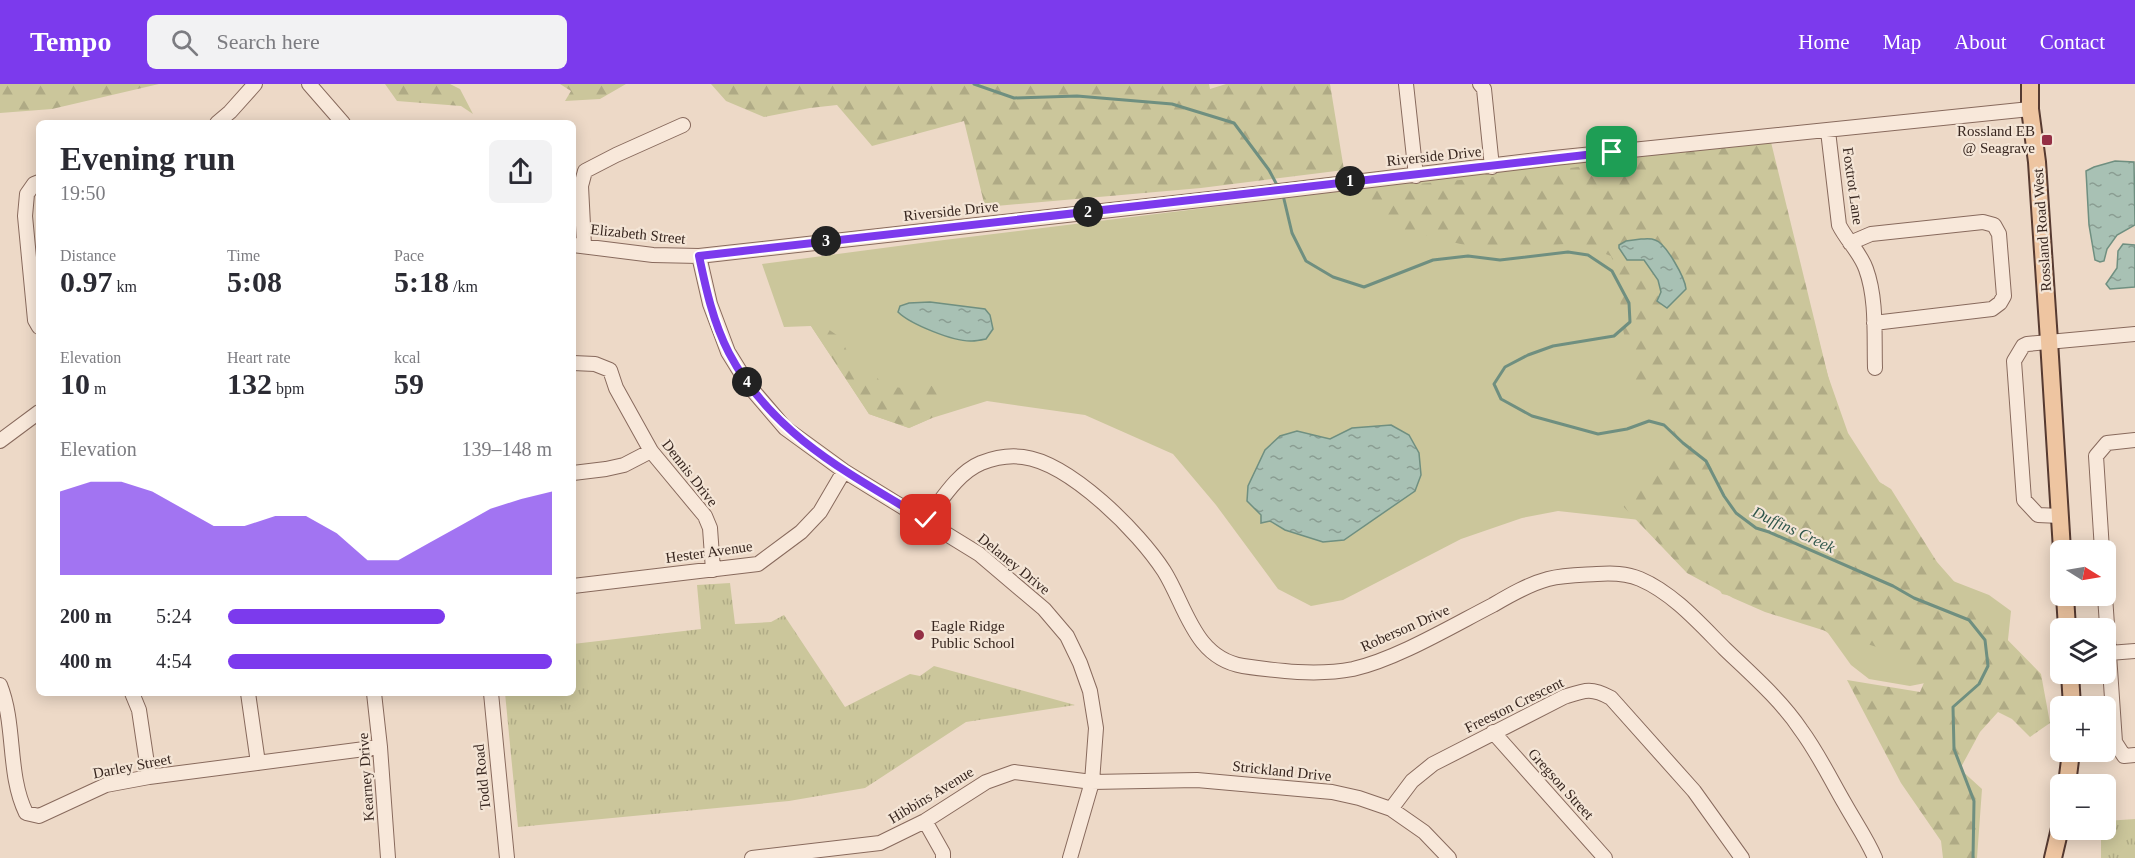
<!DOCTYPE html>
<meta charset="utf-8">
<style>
:root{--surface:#fff;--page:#f2f2f3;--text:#2b2b33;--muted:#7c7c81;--accent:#7c3aed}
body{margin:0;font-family:"Times New Roman",serif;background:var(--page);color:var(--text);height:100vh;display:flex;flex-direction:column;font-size:22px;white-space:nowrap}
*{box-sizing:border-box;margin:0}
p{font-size:20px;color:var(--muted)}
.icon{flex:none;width:33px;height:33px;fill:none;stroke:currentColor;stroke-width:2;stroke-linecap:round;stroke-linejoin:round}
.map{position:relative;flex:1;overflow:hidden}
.side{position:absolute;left:36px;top:36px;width:540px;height:576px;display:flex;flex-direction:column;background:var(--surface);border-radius:9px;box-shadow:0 3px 15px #0003}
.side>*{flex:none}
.needle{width:39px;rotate:101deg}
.buttons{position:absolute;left:2050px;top:456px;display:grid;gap:12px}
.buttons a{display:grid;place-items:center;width:66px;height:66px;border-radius:9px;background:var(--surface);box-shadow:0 3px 15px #0003;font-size:30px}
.pin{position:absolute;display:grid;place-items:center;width:51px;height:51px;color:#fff;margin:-26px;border-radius:12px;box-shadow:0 3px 9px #0006}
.km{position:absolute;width:30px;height:30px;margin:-15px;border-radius:50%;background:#222;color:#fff;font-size:16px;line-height:30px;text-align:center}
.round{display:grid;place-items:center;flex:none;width:63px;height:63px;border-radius:9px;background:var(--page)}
.headline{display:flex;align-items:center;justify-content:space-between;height:102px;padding:0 24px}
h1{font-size:33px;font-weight:800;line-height:45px}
.figures{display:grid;grid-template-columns:repeat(3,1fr);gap:9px;height:102px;padding:6px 24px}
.figures div{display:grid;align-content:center}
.figures b{font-size:30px;font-weight:800}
.figures small{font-size:16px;font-weight:400}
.figures p{font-size:16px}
.chart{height:168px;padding:12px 24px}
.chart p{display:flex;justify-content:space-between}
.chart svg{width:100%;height:108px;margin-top:6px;fill:var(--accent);opacity:.7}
ul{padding:0 24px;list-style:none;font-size:20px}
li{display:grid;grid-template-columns:96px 72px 1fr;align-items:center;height:45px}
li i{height:15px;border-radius:8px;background:var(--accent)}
header{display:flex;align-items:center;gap:36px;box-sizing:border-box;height:84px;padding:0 30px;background:var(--accent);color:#fff}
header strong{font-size:28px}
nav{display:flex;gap:33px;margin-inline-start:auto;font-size:21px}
.search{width:420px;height:54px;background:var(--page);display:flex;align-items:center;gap:15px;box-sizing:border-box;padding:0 21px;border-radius:9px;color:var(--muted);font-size:22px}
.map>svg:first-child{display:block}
</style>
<header>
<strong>Tempo</strong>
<div class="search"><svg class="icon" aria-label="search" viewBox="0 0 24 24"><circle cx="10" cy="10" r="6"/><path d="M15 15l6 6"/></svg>Search here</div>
<nav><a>Home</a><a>Map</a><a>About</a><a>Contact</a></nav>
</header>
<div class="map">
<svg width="2135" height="774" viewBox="0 0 2135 774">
<defs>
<pattern id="forest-firs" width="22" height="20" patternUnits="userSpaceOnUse" patternTransform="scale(1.5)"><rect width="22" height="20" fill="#cbc69b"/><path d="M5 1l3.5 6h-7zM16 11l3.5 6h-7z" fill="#afaa85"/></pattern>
<pattern id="park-tufts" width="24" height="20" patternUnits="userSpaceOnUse" patternTransform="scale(1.5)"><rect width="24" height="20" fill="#cbc69b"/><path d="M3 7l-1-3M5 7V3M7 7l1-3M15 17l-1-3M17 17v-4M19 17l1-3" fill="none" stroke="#afaa85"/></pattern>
<pattern id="water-ripples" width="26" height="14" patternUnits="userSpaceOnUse" patternTransform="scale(1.5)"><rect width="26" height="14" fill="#a8c1b4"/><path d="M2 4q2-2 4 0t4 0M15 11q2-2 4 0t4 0" fill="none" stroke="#8a9d92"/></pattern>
</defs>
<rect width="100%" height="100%" fill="#edd9c7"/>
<path fill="#cbc69b" d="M1766,55L1828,292L1848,349L1940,492L1989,511L2011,527L2007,565L1971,590L1910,602L1869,595L1851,581L1828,549L1807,535L1762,519L1722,510L1711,492L1649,437L1558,427L1522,434L1461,455L1343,516L1311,522L1278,505L1216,421L1173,370L1085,331L987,317L932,334L909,344L869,330L811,242L784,243L762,180L936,157Z"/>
<path fill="url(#forest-firs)" d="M0,0H159L52,25L0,29Z
M385,0H450L460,5L473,30L461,22L397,17Z
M560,0H626L600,15L565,17L571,7Z
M711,0H1209L1210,5L1226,0H1330L1344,86L1201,104L985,123L964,37L872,62L837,21L810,24L764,33L726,17Z
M1770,54L1828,292L1851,376L1858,385L1891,405L1937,478L1988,536L2041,590L2050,639L2030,653L2012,635L1998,628L1980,648L1960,685L1982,705L1977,774H1943L1941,757L1901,699L1847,596L1920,608L1926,594L1899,570L1765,528L1733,514L1687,489L1620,419L1644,393L1674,372L1678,354L1634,294L1620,232L1621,198L1611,172L1576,159L1537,163L1481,165L1407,147L1376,131L1354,106L1544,88Z
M815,236L841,254L855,285L875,291L887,306L895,303L902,304L909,318L923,297L950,312L932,334L909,344L869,330L811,242Z"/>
<path fill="url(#park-tufts)" d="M730,499L735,540L771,538L784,531L845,623L910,590L920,592L934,582L1075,621L966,638L865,704L789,717L518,743L505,609H573V560L701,545L697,501Z
M2135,735V774H2101V746H2106V737Z"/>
<path fill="url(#water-ripples)" stroke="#6f8f80" stroke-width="1.5" d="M2115,77L2134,78L2135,141L2117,151L2107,165L2104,177L2100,178L2095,176L2089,141L2086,87L2094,83Z
M1641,155C1645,155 1651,154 1655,156C1666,159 1685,194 1686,205L1667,224L1657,217L1661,208L1658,196L1644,176H1627L1619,164V161L1626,157Z
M2123,160L2135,161V203L2110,205L2106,200L2117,184L2118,167Z
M930,218L985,225L990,231L993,245L986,255C981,256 976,257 972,257C954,258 910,240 898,228L900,222L909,219Z
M1391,341L1409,351L1419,369L1421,391L1415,407L1344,456L1323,458L1285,446L1270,437L1261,439V431L1247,417L1248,402L1265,366L1280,352L1297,347L1330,355L1352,344Z"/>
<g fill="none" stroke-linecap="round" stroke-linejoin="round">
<path stroke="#6f8f80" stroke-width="3" d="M974,0L1014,14L1077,12L1172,20L1234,39L1269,86L1278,103
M1283,111L1292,149L1306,177L1333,193L1364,203L1433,176L1468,172L1500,176L1568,168L1588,171L1612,187L1629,219L1630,238L1614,252L1553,262L1528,271L1505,283L1494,300L1501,315L1532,332L1598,350L1627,345L1649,337L1664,341L1683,359L1706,377L1724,412L1736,429L1756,444L1769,448L1893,502L1914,514L1969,536L1985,556L1988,582L1979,600L1953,623L1954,665L1974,717L1973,774"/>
<defs>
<path id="minor" d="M309,0L343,39
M1406,0L1416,92
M1480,0L1484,5L1492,83
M217,39L230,28L255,0
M1828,47L1839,141C1847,157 1860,168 1866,185C1877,215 1874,252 1875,284
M39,98L34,100L27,110L25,132L35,236L39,243
M1850,159L1871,150L1983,138L1994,141L1999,150L2004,212L2000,219L1992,225L1874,239
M573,161L653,171L699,172L1263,109L1554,74L2030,25
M584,161L581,102L585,87L616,71L683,41
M699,172L710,220L728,268L749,302L785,344L844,387L979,470L1044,525L1067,552L1080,579L1090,607L1096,644L1092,698L1070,774
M573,279L595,280L610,286L616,304L651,367L705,432L710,444L713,486
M0,357L39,328
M573,389L606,385L624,381L651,367
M2060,432L2038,431L2024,416L2014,277L2023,262L2027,260L2135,250
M926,436C941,417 957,389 981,379C994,374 1009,371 1023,373C1070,379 1139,448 1164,487C1186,522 1194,574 1243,582C1278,587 1317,592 1353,585C1397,575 1452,542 1493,521C1510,511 1529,500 1548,495C1564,491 1582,491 1597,490C1612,489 1626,489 1640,495C1673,509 1700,540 1725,565C1751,590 1781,616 1801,646C1818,669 1831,696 1845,720C1855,738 1867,755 1875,774
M2102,466L2096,372L2107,359L2135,356
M573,502L758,480L801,448L820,428L844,387
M2105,512L2115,658L2124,672L2135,671
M2109,569L2135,567
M0,601C16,641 7,690 26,729L39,732L106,701L149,693L380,663
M132,609L139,626L149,693
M248,609L258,679
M374,609L380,663L388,774
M491,609L507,774
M1493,648L1605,774
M1391,725L1412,697L1433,680L1564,613C1585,606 1591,603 1611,614L1694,707L1742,774
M925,737L943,769V774
M752,774L880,759L925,737L986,698L1014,688L1092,698L1197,696L1332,708L1359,714L1391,725L1424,748L1449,774"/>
<path id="major" d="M2030,0V25L2037,78L2049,257L2062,466
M2065,512L2067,544
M2070,590L2072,622
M2067,700L2071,668
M2053,774L2061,740"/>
</defs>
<use href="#minor" stroke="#886a5d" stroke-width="16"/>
<use href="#major" stroke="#563a31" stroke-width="20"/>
<use href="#minor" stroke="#f8e8da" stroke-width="14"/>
<use href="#major" stroke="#eec5a1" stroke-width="16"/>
</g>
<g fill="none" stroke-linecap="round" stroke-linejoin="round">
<defs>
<path id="route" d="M926,436C850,390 772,351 729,269C713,238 706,205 699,172L1612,68"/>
</defs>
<use href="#route" stroke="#fff" stroke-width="12"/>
<use href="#route" stroke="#7c3aed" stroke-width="8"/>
</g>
<g fill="#942f45" stroke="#f4e5d6" stroke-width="2">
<rect x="2041" y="50" width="12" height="12" rx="3"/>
<circle cx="919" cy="551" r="6"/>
</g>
<g text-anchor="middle" stroke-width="4.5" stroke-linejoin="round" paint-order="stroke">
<g font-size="15" fill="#382720" stroke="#f4e5d6" text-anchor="end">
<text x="2035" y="52">Rossland EB<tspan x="2035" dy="17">@ Seagrave</tspan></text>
<text x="931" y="547" text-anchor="start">Eagle Ridge<tspan x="931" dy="17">Public School</tspan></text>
</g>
<g font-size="15" fill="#382720" stroke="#f4e5d6">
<text transform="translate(1434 72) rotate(-6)" y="5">Riverside Drive</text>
<text transform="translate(1853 102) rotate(82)" y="5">Foxtrot Lane</text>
<text transform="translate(951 127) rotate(-6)" y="5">Riverside Drive</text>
<text transform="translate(2042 146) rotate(-94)" y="5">Rossland Road West</text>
<text transform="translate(638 150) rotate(6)" y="5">Elizabeth Street</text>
<text transform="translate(690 389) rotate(52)" y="5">Dennis Drive</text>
<text transform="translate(709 468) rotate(-8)" y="5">Hester Avenue</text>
<text transform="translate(1014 480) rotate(39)" y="5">Delaney Drive</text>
<text transform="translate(1405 544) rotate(-24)" y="5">Roberson Drive</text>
<text transform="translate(1514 621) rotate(-26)" y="5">Freeston Crescent</text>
<text transform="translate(132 682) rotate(-11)" y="5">Darley Street</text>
<text transform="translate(1282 687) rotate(6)" y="5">Strickland Drive</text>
<text transform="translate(366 693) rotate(-94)" y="5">Kearney Drive</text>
<text transform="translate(482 693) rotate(-96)" y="5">Todd Road</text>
<text transform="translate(1561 700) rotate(48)" y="5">Gregson Street</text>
<text transform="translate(931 711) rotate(-31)" y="5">Hibbins Avenue</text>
</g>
<g font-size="16" font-style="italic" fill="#30574c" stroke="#f4e5d6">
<text transform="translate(1794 445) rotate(25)" y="6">Duffins Creek</text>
</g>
</g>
</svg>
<div class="buttons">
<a><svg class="needle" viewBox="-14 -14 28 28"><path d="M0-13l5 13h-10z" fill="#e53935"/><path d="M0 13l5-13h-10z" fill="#7c7c81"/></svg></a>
<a><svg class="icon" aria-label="layers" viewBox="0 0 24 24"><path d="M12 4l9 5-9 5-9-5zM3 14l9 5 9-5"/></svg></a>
<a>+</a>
<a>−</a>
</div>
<div class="pin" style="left:1612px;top:68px;background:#1e9e55"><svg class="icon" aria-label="arrive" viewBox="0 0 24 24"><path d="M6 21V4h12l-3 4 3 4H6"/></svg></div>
<div class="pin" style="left:926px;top:436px;background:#d93025"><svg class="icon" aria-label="check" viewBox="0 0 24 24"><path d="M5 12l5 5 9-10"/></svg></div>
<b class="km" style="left:1350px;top:97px">1</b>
<b class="km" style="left:1088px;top:128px">2</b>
<b class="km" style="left:826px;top:157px">3</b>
<b class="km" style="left:747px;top:298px">4</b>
<section class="side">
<div class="headline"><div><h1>Evening run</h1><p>19:50</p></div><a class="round"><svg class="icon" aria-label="share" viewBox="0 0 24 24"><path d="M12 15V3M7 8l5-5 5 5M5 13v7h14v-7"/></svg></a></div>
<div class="figures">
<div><p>Distance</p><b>0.97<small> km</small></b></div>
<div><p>Time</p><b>5:08</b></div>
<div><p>Pace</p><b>5:18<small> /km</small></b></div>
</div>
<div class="figures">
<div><p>Elevation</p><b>10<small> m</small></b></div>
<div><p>Heart rate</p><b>132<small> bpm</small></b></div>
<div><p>kcal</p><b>59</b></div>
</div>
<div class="chart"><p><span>Elevation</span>139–148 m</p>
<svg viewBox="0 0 160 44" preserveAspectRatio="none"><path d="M0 44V10L10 6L20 6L30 10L40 17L50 24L60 24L70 20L80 20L90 27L100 38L110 38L120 31L130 24L140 17L150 13L160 10V44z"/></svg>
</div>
<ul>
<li><b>200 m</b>5:24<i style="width:67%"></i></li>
<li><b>400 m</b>4:54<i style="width:100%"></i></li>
</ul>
</section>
</div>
